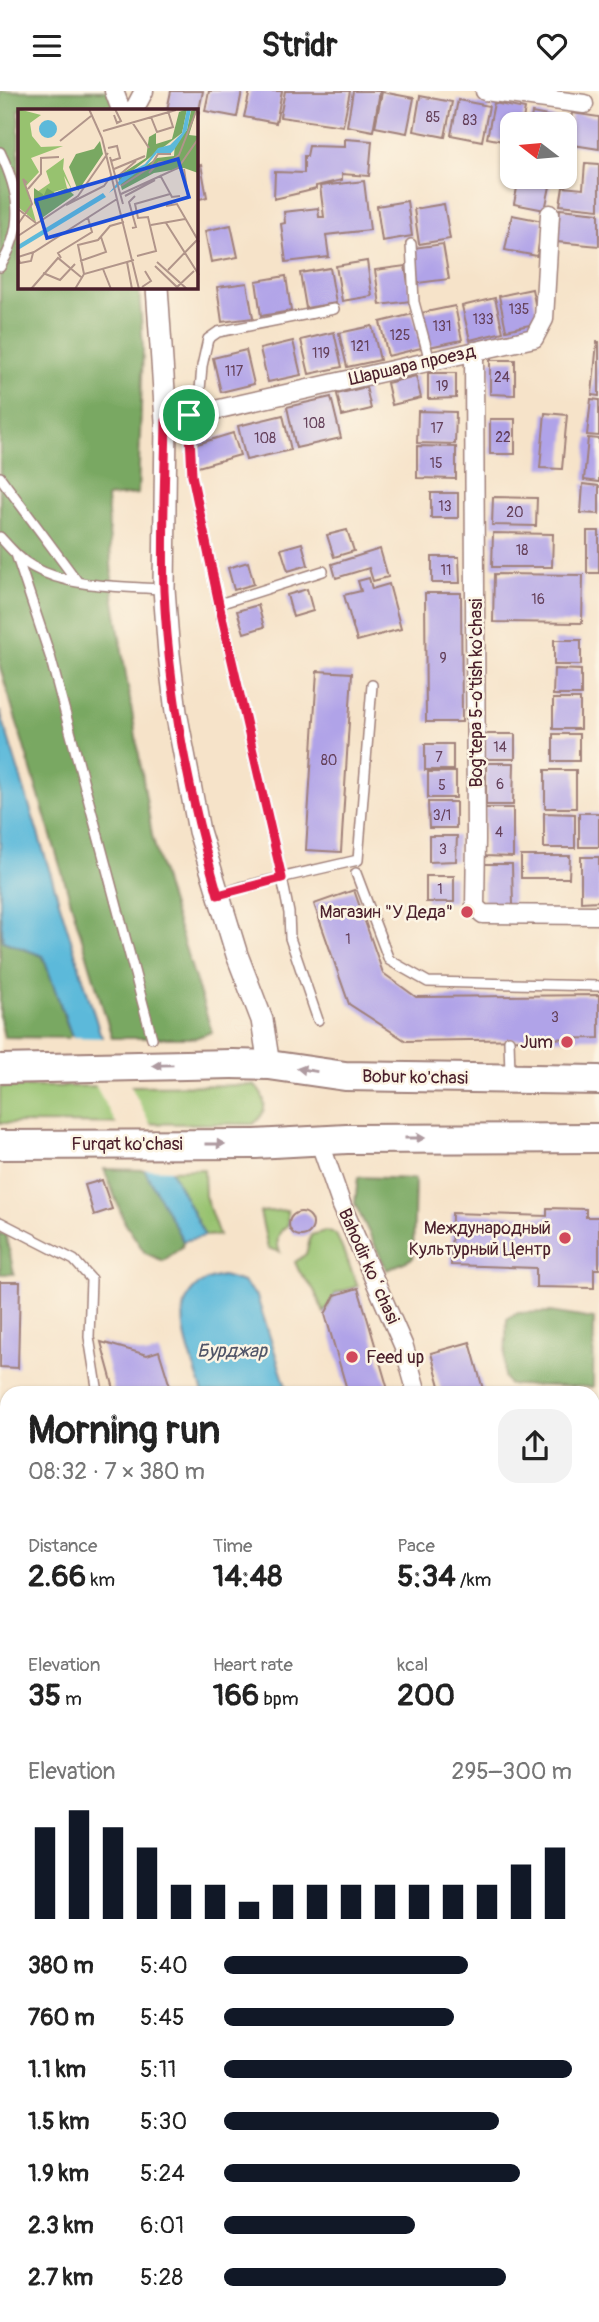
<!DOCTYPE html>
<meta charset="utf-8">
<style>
:root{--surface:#fff;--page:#f2f2f2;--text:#222;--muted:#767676;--accent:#111827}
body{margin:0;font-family:Pangolin,sans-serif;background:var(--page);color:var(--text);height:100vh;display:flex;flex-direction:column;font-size:26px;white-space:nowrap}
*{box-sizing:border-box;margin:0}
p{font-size:23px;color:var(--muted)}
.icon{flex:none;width:38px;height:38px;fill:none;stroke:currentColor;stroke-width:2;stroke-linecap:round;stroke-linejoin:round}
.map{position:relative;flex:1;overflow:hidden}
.panel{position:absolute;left:0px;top:1295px;width:600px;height:936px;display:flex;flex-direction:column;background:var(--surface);border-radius:21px 21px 0 0;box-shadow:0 2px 5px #0004}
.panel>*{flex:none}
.needle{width:46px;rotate:286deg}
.controls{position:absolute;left:500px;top:21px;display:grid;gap:14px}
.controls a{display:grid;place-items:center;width:77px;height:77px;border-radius:14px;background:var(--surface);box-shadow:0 2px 5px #0004;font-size:35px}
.pin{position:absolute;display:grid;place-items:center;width:60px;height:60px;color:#fff;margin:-30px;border:4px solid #fff;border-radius:50%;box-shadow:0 2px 7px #0007}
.round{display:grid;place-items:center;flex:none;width:74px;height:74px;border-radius:21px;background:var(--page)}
.overview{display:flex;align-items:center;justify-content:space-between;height:119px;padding:0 28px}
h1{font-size:38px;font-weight:700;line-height:52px}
.metrics{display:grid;grid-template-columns:repeat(3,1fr);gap:10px;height:119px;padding:7px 28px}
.metrics div{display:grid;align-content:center}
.metrics b{font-size:30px;font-weight:700}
.metrics small{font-size:19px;font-weight:400}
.metrics p{font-size:19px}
.chart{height:196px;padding:14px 28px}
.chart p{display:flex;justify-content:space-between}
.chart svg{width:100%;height:126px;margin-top:7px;stroke:var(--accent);stroke-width:6}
ul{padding:0 28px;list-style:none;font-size:23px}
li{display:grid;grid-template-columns:112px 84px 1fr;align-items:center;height:52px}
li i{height:18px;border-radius:9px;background:var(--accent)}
header{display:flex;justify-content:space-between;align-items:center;height:91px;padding:0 28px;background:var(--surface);font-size:32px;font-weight:700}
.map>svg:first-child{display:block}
</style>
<header><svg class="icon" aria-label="menu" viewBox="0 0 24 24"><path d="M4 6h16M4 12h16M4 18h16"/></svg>Stridr<svg class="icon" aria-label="heart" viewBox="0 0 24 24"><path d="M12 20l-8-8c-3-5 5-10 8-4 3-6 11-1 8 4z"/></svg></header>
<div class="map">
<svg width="599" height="2231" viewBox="0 0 599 2231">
<rect width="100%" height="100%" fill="#fcf5e5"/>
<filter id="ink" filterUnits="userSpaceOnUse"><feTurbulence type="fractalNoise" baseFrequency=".0143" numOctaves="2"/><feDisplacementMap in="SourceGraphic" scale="14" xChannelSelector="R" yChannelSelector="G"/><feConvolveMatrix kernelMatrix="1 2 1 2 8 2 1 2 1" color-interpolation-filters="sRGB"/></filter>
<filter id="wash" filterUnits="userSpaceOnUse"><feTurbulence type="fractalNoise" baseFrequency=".00686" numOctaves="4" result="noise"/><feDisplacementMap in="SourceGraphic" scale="28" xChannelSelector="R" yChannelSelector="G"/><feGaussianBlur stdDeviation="1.57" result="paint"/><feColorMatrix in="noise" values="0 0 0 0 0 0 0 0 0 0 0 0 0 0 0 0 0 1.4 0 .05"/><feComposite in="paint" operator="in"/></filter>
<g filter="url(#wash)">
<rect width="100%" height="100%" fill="#f6e3c9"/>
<path fill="#97c26f" stroke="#70704d" stroke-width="2" d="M254,994C268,1006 268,1023 253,1033L0,1032V996Z
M204,1078L205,1105L219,1144L205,1145L170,1079Z
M287,1119L288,1134C278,1140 275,1150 280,1161L268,1157L260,1121Z
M325,1140L336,1143L358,1195L336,1202L324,1222L314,1199L299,1180L295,1171L306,1163L311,1144Z
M0,1648L7,1654V1700L0,1701Z"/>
<path fill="#79a862" stroke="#626446" stroke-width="2" d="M0,0H121L113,19H19V196H139L143,257L138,403L107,406L113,504L152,744L166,797L212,941L195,947H112L0,576Z
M0,822L3,850L43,865L72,947L4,946L0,927Z
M104,1078L146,1079L183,1150L182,1156L163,1170L145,1162L125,1132Z
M358,1086L415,1088L413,1167L387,1179L355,1113Z
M0,1142L6,1144L14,1183H0Z
M550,1221L594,1228L593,1296L509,1294L504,1286L507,1228L516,1222Z
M0,1499L7,1506V1593L0,1595Z
M7,1730V2224H285L272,2231H0V1731Z"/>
<path fill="#5cb9da" stroke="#536c82" stroke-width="2" d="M0,620L100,942L205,1145L183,1150L71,943L43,865L3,850L0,822Z
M222,1185L243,1191L257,1206L288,1302H203C191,1262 157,1196 222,1185Z
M478,2224H569L571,2231H480Z"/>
<path fill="#f6e3c9" d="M69,946L106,947L174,1079L141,1078Z"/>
<g id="blocks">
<path fill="#b0a3e8" d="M171,0H203L197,29L196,19H167Z
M209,0H242L237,26L205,20Z
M250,0H282L276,32L244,26Z
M285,0H350L343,35L280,26Z
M353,0H380L373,40L347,35Z
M382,1L414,7L407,42L375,36Z
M420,5L452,11L445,46L414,40Z
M458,9L489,15L482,50L451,44Z
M494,12L525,18L522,33H513V52L487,47Z
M532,22L563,28L562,33H530Z
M572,22L599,26V58L567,53Z
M345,48L372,50L369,85L342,83V89L316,95V98L304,101L274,108L275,81L304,82V65H307L309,55L345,56Z
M585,72L599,73V118L560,114L563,96L583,98Z
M201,74L207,106L196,109V75Z
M519,86H552L545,119L514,113Z
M364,90L370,139L326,144L329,166L286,171L281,133L285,132L284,121L318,117L319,126H324L320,95Z
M407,110L412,145L382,150L377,115Z
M444,113L450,148L419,153L414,118Z
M560,118L599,122V155L557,151Z
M512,124L543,130L537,165L505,159Z
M231,134L238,166L211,171L205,140Z
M443,153L449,188L418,192L413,157Z
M367,170L372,205L342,210L336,175Z
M405,175L411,210L380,214L375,179Z
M330,177L336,212L306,217L300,182Z
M286,185L291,220L261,225L256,190Z
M247,192L253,227L222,231L217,196Z
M532,198L539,232L506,239L499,205Z
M495,207L503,241L470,249L462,215Z
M455,215L462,249L429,256L421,222Z
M413,223L421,257L388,265L380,231Z
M372,235L380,269L347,276L339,242Z
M334,241L342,276L309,283L301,249Z
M293,250L301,284L268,291L260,258Z
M597,251H599V305L592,304Z
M246,259L254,293L221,301L213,267Z
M490,269H515V304L490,303Z
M428,282H456V307L428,308Z
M416,285L421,307L392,314L387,292Z
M366,296L371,318L342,325L337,303Z
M331,306L341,347L296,357L287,316Z
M591,308L599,309V345L587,344Z
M418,320L456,321L455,353L417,352Z
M545,322L567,324L562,378L540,377Z
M283,324L291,359L246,369L238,335Z
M490,328H515V363H490Z
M233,342L240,364L198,376L191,355Z
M588,347L599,348V391L584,389Z
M417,355L456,356V388L417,387Z
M583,393L599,395V423L581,422Z
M431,402H458V427H431Z
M493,406L537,407L536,435L492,434Z
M347,439L354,460L334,466L327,444Z
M587,440H599V482H587Z
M493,442L553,443L552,476H492Z
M302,452L308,474L288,480L281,458Z
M380,458L388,486L373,490L369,477L336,487L332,473Z
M432,466H459L460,492H432Z
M248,471L254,493L234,499L228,477Z
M494,483L583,484L582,532L493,531Z
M369,487L372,498L389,493L401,538L357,550L344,504L361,500L358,490Z
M307,498L313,520L293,526L287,504Z
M425,502H461L462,631H426Z
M258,514L264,536L244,542L237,520Z
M554,549H581V574H554Z
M554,578L581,579V604H553Z
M317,580L352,582L341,761L306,759Z
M553,608H580V638H553Z
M485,643H515V668H485Z
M553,643H579V670H553Z
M425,653H453V679H425Z
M486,672H514L513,714H486Z
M545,679H576V717H545Z
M428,681H456V707H428Z
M428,711H456V737H429Z
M485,717H513V766L485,765Z
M544,722L575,723V757H544Z
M579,722H599V756H579Z
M429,745H457L456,770L429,771Z
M521,765H570L569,787H521Z
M581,766H599V810L581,811Z
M484,773H512L513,814H484Z
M426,785H454V811H426Z
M354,799L383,882L416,906L599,904V947L406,950L349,913L314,813Z
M102,1089L112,1118L94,1124L85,1094Z
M547,1117L586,1118V1126H599V1178H594V1197L536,1196V1177L451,1174L452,1122L547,1125Z
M289 1133a12 12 0 1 1 24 0a12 12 0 1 1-24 0Z
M0,1191H20L18,1277L0,1276Z
M358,1197L366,1223L389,1302H348L325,1223L335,1204Z
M101,1251L147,1264L159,1260L172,1302H104L114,1298Z
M470,1251L484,1302H442L431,1262Z
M599,1604V1854H598L593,1836V1606Z
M594,1988L599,2005L598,2193L593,2176Z
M374,2224H443L445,2231H376Z"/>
</g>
</g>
<g filter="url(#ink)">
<use href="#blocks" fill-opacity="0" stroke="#a0817a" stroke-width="2"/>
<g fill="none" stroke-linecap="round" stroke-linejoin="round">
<defs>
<path id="service" d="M0,61C20,102 25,136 0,176
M411,153L414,211L430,270
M198,323L202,275L208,248L218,241L334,218
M189,325L192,384L219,513L282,787L289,822L290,847L318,929
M0,386L77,490
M0,446C10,457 20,469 33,476C70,497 120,495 162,498
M16,463L50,565L152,947
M219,513L323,480
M356,782L389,869L428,891L599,895
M218,804L245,795L358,769L372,594
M509,949L510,982
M0,1131L74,1169L91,1188L89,1246L98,1302
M593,1525L599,1524
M300,2231L308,2224"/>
<path id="minor" d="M114,0L121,19
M485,0L584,13
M134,19L144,0
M474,260L476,748L475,816L483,823L599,824
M166,330L534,247L544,228L550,123
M319,1049L342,1115L404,1256L417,1302
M593,1921L599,1940"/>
<path id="tertiary" d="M157,196L166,330L164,498L169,563L176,621L199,740L237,864L262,929L269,974"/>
<path id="secondary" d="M0,1435L7,1444
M0,1469L7,1477
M321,2224L323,2231
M341,2224L343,2231"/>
<path id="primary" d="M232,973L269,974L345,985L599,989
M255,1053L347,1048L599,1047"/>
</defs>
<use href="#service" stroke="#a0817a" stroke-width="12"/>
<use href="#minor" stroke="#a0817a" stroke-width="21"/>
<use href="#tertiary" stroke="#a0817a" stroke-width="24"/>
<use href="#secondary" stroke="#a0817a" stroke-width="28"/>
<use href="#primary" stroke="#a0817a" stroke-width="32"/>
<use href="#service" stroke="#fff" stroke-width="9"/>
<use href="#minor" stroke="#fff" stroke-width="18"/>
<use href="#tertiary" stroke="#fff" stroke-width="21"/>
<use href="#secondary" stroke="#fff" stroke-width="24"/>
<use href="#primary" stroke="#fff" stroke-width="28"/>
<defs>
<path id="primary-bridge" d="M0,978L232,973
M0,1054L255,1053"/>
</defs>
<use href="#primary-bridge" stroke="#a0817a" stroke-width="32" stroke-linecap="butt"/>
<use href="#primary-bridge" stroke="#fff" stroke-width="28"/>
</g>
<defs><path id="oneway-solid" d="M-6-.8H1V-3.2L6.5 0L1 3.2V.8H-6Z" transform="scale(1.75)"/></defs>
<g fill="#ae9aa0">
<use href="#oneway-solid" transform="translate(163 974) rotate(179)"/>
<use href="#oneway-solid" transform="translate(307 979) rotate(-171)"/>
<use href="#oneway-solid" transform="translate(415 1047)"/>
<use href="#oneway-solid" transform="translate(215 1053)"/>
</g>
</g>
<g fill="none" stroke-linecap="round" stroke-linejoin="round" filter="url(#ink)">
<defs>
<path id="route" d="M189,324L192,384L219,513L282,787L218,804C189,705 169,604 164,500C162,444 165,386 166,330Z"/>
</defs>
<use href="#route" stroke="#fff" stroke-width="14"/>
<use href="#route" stroke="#e11d48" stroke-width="9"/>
</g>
<g fill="#d1495b" stroke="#fcf5e5" stroke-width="2.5">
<circle cx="467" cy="821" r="7"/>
<circle cx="567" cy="951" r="7"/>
<circle cx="565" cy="1147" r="7"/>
<circle cx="352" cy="1266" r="7"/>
</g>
<g text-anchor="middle" stroke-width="5" stroke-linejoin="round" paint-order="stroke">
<g font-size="14" fill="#64405a">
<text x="433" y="31">85</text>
<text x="470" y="34">83</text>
<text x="519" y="223">135</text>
<text x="483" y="233">133</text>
<text x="442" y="240">131</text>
<text x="400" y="249">125</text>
<text x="360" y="260">121</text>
<text x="321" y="267">119</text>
<text x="234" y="285">117</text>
<text x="502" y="291">24</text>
<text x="442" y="300">19</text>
<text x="314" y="337">108</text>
<text x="437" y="342">17</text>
<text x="503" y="351">22</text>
<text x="265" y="352">108</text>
<text x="436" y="377">15</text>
<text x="445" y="420">13</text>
<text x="515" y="426">20</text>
<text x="522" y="464">18</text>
<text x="446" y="484">11</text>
<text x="538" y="513">16</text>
<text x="443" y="572">9</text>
<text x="500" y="661">14</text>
<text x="439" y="671">7</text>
<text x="329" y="674">80</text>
<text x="500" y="698">6</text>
<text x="442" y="699">5</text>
<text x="442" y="729">3/1</text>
<text x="499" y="746">4</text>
<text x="443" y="763">3</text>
<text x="440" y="803">1</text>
<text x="348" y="853">1</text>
<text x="555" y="931">3</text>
</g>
<g font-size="18" fill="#4a1f2b" stroke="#fcf5e5">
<text transform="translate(412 274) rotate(-13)" y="6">Шаршара проезд</text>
<text transform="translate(476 602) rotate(-90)" y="6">Bog'tepa 5-o'tish ko'chasi</text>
<text transform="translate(415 986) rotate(1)" y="6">Bobur ko'chasi</text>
<text x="127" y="1059">Furqat ko'chasi</text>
<text transform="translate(369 1175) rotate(66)" y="6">Bahodir koʻchasi</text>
</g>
<g font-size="18" fill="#4a1f2b" stroke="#fcf5e5" text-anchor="end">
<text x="453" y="827">Магазин "У Деда"</text>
<text x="553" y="957">Jum</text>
<text x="551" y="1143">Международный<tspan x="551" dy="21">Культурный Центр</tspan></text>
<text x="366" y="1272" text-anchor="start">Feed up</text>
</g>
<g font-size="19" font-style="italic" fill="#505568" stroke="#fcf5e5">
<text x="232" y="1266">Бурджар</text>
</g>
</g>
<g transform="translate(18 18)">
<rect width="180" height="180" fill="#f6e3c9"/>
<path d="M0,0L23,6L12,14L14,27L23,38L45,37L13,49L21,63L8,77L18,113L0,98ZM46,49L45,60L56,85L46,67L49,79L26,86L19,83L32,74L28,62Z" fill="#97c26f"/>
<path d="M169,0L164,24L101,72L100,67L128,49L131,28L138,24V35L154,30L161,3ZM179,0L171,26L180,27V64L166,59L136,64L104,81L102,74L139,49L156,47L157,34L169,21L173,2ZM82,32L85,45L60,82L51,58L58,45L76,40ZM16,79L26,86L29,79L37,84L49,79L56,86L24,109L16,94Z" fill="#79a862"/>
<path d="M169,0H173L169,21L156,41L151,46L139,44L129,56L91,84L106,66L127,55L140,39L152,36L164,24ZM21 20a9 9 0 1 1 18 0a9 9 0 1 1-18 0ZM85,84L88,88L0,141V136Z" fill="#5cb9da"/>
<path fill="none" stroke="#b1958a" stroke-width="2" d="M71,0L84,29L121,180M96,6L99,14L103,12L97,0M133,8L139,23L155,18L150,2M114,13L131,39M85,22L158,1M42,32L73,7M90,39L99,37L102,49L93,52M92,48L105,95M132,58L140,45H153M96,60L127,47M166,60L170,87M131,64L141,53H152L161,46L179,0M142,66L154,88L162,87M100,67L118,52M103,77L131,59M10,80L23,65V49L41,48M103,85L160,59L180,30M107,87L137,71M48,96L86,77L93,67M148,97L159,95L181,133M0,100L18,114M148,114L181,166M0,115L14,95L5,70L9,74M133,116L167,110M114,119L118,118L111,93L117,87M0,127L60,87L90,44M119,147L138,142L130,108L120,109L117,95L152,85M0,148L16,143L99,90M0,148L2,154L13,152L15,144M43,149L40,144L74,123L70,109M62,152L88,143L83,128M109,153L114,180M139,153L169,180M137,157L159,178L176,162M85,160L93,180M150,161L179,131M25,164L42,171L57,155M66,165L60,136L80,131L92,117L106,113M124,178L133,172L127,162M13,180L40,149L63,168M57,180L66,165L116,151"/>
<path fill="#1d4ed8" fill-opacity="0.15" stroke="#1d4ed8" stroke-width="3.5" d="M160,50L171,88L29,129L18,91Z"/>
<rect width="180" height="180" fill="none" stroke="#4a1f2b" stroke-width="3.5"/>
</g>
</svg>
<div class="controls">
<a><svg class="needle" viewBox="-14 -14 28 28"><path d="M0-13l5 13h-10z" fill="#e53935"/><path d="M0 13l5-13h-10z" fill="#767676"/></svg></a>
</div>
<div class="pin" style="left:189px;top:324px;background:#1e9e55"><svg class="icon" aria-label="arrive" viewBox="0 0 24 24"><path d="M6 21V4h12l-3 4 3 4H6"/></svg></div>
<section class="panel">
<div class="overview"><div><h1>Morning run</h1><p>08:32 · 7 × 380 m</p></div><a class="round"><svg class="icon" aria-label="share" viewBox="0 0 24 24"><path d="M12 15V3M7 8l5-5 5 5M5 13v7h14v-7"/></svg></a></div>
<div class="metrics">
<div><p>Distance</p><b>2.66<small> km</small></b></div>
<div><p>Time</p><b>14:48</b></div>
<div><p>Pace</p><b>5:34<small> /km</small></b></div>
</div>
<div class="metrics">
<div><p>Elevation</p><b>35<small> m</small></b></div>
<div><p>Heart rate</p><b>166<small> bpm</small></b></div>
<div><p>kcal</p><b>200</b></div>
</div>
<div class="chart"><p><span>Elevation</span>295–300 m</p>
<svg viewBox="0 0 160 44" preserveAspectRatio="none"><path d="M5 44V12M15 44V6M25 44V12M35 44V19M45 44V32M55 44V32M65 44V38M75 44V32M85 44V32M95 44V32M105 44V32M115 44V32M125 44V32M135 44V32M145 44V25M155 44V19"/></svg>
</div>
<ul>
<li><b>380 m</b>5:40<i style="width:70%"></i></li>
<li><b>760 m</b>5:45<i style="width:66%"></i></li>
<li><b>1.1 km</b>5:11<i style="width:100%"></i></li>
<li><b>1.5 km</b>5:30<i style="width:79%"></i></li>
<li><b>1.9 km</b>5:24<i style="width:85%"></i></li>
<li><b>2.3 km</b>6:01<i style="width:55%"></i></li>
<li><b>2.7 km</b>5:28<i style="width:81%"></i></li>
</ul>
</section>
</div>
